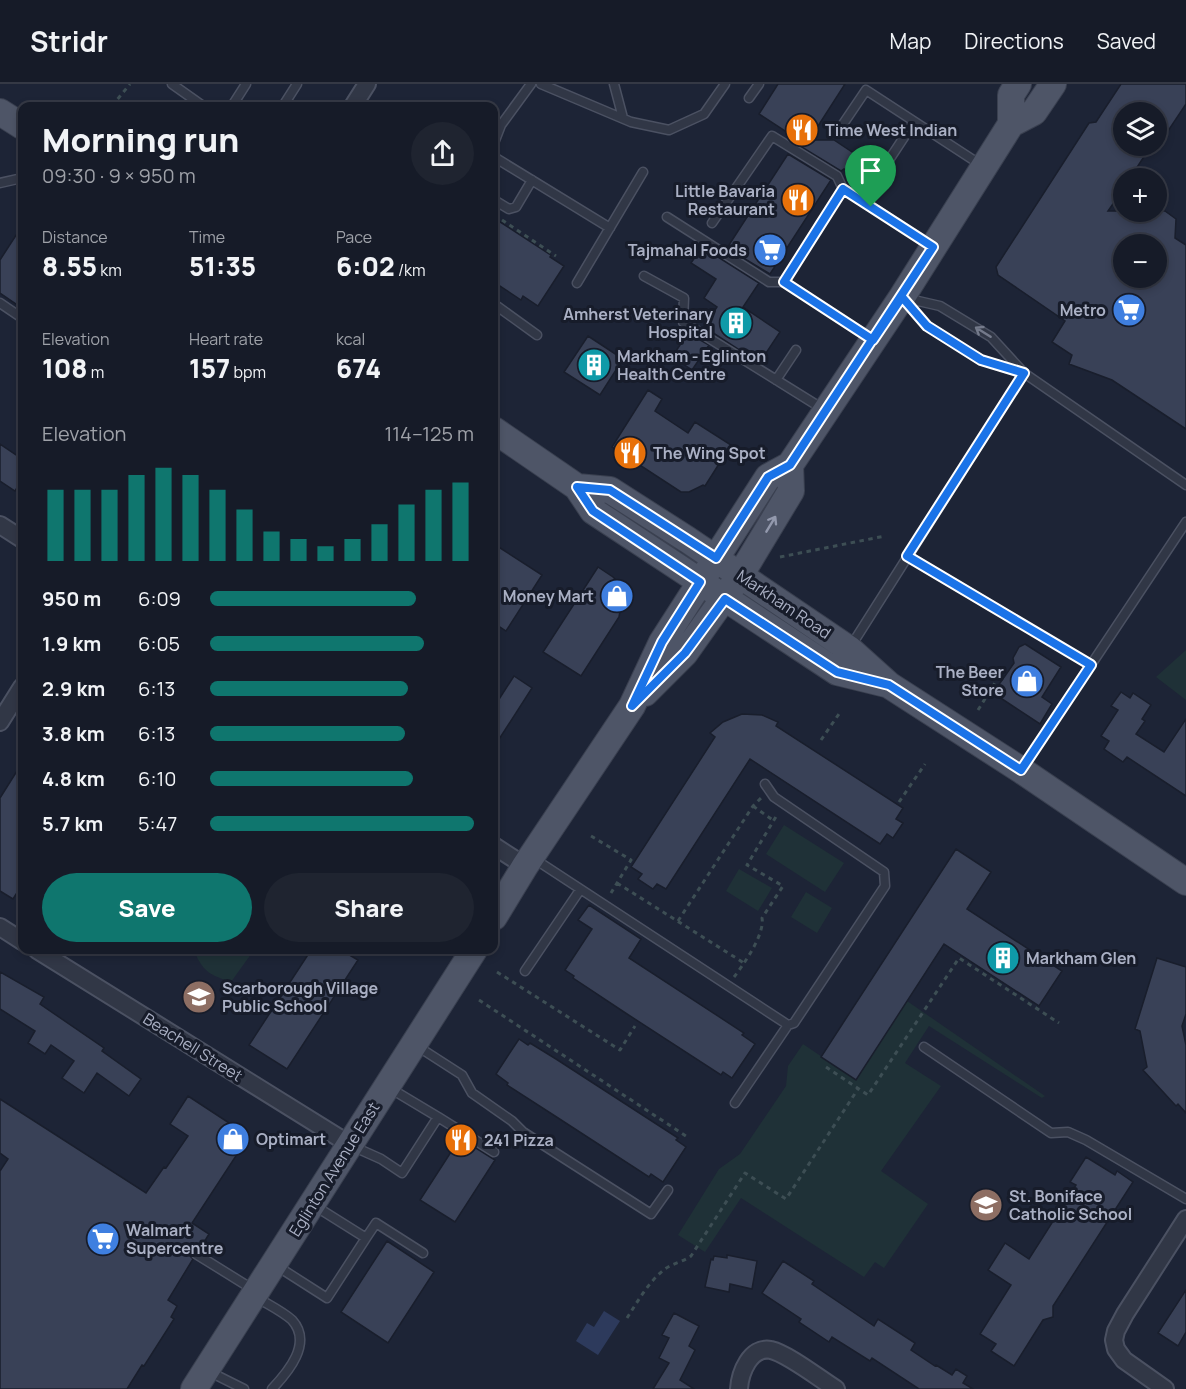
<!DOCTYPE html>
<meta charset="utf-8">
<style>
:root{--surface:#161b28;--page:#1f2430;--text:#f1f3f6;--muted:#9ea1a8;--line:#353945;--accent:#0f766e}
body{margin:0;font-family:Manrope,sans-serif;background:var(--page);color:var(--text);height:100vh;display:flex;flex-direction:column;font-size:22px;white-space:nowrap}
*{box-sizing:border-box;margin:0}
p{font-size:20px;color:var(--muted)}
.icon{flex:none;width:33px;height:33px;fill:none;stroke:currentColor;stroke-width:2;stroke-linecap:round;stroke-linejoin:round}
.map{position:relative;flex:1;overflow:hidden}
.drawer{position:absolute;left:18px;top:18px;width:480px;height:852px;display:flex;flex-direction:column;background:var(--surface);border-radius:12px;box-shadow:0 3px 9px #0003,0 0 0 2px var(--line)}
.drawer>*{flex:none}
.fabs{position:absolute;left:1113px;top:18px;display:grid;gap:12px}
.fabs a{display:grid;place-items:center;width:54px;height:54px;border-radius:50%;background:var(--surface);box-shadow:0 3px 9px #0003,0 0 0 2px var(--line);font-size:30px}
.pin{position:absolute;display:grid;place-items:center;width:51px;height:51px;color:#fff;margin:-62px -26px;border-radius:50% 50% 50% 0;rotate:-45deg;box-shadow:0 0 6px #0007}
.pin .icon{rotate:45deg}
.round{display:grid;place-items:center;flex:none;width:63px;height:63px;border-radius:32px;background:var(--page)}
.summary{display:flex;align-items:center;justify-content:space-between;height:102px;padding:0 24px}
h1{font-size:33px;font-weight:800;line-height:45px}
.figures{display:grid;grid-template-columns:repeat(3,1fr);gap:9px;height:102px;padding:6px 24px}
.figures div{display:grid;align-content:center}
.figures b{font-size:26px;font-weight:800}
.figures small{font-size:16px;font-weight:400}
.figures p{font-size:16px}
.chart{height:168px;padding:12px 24px}
.chart p{display:flex;justify-content:space-between}
.chart svg{width:100%;height:108px;margin-top:6px;stroke:var(--accent);stroke-width:6}
.button{display:flex;gap:12px;margin-top:auto;padding:12px 24px}
.button a{flex:1;height:69px;border-radius:36px;background:var(--accent);color:#fff;font-size:24px;font-weight:800;line-height:69px;text-align:center}
.button a+a{background:var(--page);color:var(--text)}
ul{padding:0 24px;list-style:none;font-size:20px}
li{display:grid;grid-template-columns:96px 72px 1fr;align-items:center;height:45px}
li i{height:15px;border-radius:8px;background:var(--accent)}
header{display:flex;align-items:center;gap:36px;box-sizing:border-box;height:84px;padding:0 30px;background:var(--surface);border-bottom:2px solid var(--line)}
header strong{font-size:28px}
nav{display:flex;gap:33px;margin-inline-start:auto;font-size:21px}
.map>svg:first-child{display:block}
</style>
<header>
<strong>Stridr</strong>
<nav><a>Map</a><a>Directions</a><a>Saved</a></nav>
</header>
<div class="map">
<svg width="1186" height="1305" viewBox="0 0 1186 1305">
<rect width="100%" height="100%" fill="#1d2436"/>
<path fill="#1f3137" d="M1186,566V616L1156,593Z
M784,741L844,779L825,808L766,770Z
M739,785L772,804L758,827L726,807Z
M806,808L832,824L817,849L791,833Z
M196,866H254L231,898C211,891 204,889 195,869Z
M907,917L1045,1012L1042,1014L929,942L905,979L941,1002L881,1087L928,1120L884,1184L875,1178L864,1193L741,1114L705,1168L678,1151L719,1085L740,1070L786,1002L788,982L803,960L856,996Z"/>
<path fill="#2d3a5c" d="M604,1227L620,1237L598,1271L576,1257L587,1239L594,1243Z"/>
<path fill="#394157" stroke="#191e2c" stroke-width="1.5" fill-rule="evenodd" d="M778,0H845L809,56H834L870,80L863,93L856,89L854,92L844,85L841,87L795,59L799,56L759,30Z
M1121,0H1186V20L1156,65V28H1124V62H1151L1130,94H1124V104L1108,127H1165L1176,135L1175,154L1186,161V345L1112,296L1069,280L1072,271L1052,258L1065,237L998,191L996,183L1089,39L1096,38ZM1124,160H1156V194H1124Z
M788,70L831,96L770,190L727,164Z
M494,134L551,171L550,173L564,182L538,222L523,212L521,216L494,198Z
M22,142V224L0,209V176Z
M702,163L759,199L743,223L780,248L762,275L746,265L744,269L704,243L717,223L704,214L716,195L691,179Z
M688,249L709,261L692,286L672,273Z
M588,252L623,275L600,311L564,288Z
M648,306L662,315L655,327L688,349L695,338L731,361L705,402L703,401L689,408H681L612,363Z
M0,360L22,375V396L15,407L0,397Z
M494,460L542,491L506,547L494,539Z
M598,483L613,493L624,504L619,533L581,592L543,568Z
M1025,560L1061,583L1042,613L1052,620L1040,640L993,609L1014,579L1013,574L1019,563Z
M514,592L532,604L494,663V623Z
M1121,608L1130,614L1133,609L1151,621L1142,635L1145,637L1136,650L1164,668L1186,635V712L1127,673L1123,678L1104,665L1109,657L1101,652L1118,626L1111,622Z
M742,630L762,631L778,638L776,642L903,724L896,735L903,739L893,754L887,750L880,760L750,675L666,805L657,800L653,805L638,795L642,790L631,783L715,653L710,649L723,638Z
M22,679V810L18,807L13,815L0,807V714Z
M956,765L991,788L967,825L1062,887L1039,922L944,860L856,996L821,973Z
M589,821L641,855L629,874L744,949L742,951L755,960L732,994L723,988L721,991L624,928L573,894L574,892L565,886L592,845L578,836Z
M311,866H341L358,876L287,985L249,961Z
M1157,874L1186,883V930L1182,942L1186,961V1029L1178,1020L1176,1022L1143,986L1147,983L1140,947L1135,945Z
M0,888L44,913L40,920L104,964L102,967L141,995L129,1012L97,989L84,1009L62,994L74,977L51,961L45,970L28,959L35,947L0,925Z
M519,955L528,961L530,959L556,975L678,1054L676,1056L686,1063L663,1098L651,1090L649,1093L555,1032L507,1001L508,999L496,990Z
M188,1012L249,1052L192,1139L209,1150L200,1165L194,1164L190,1167V1172L193,1175L168,1216L177,1222L171,1233L174,1235L144,1282L142,1281L127,1305H0V1087L8,1075L0,1069V1015L146,1109L164,1083L166,1084L188,1052L170,1040Z
M460,1054L495,1076L455,1138L420,1116Z
M1086,1073L1115,1091L1117,1087L1133,1098L1053,1222V1233L1043,1236L1014,1282L991,1267L996,1260L980,1250L1011,1201L988,1186L1005,1159L1029,1175L1076,1101L1070,1098Z
M387,1157L434,1188L388,1259L341,1228Z
M727,1171L757,1177L752,1205L730,1200L729,1208L705,1203L711,1175L713,1176L714,1172L727,1174Z
M783,1177L814,1197L812,1200L874,1242L878,1235L915,1259L911,1266L935,1282L936,1281L952,1291L956,1285L967,1292L963,1299L973,1305H919L872,1274L870,1277L832,1253L829,1258L799,1238L801,1235L762,1209Z
M1186,1206V1248L1178,1262L1158,1249Z
M674,1229L699,1242L689,1262L695,1266L680,1296L694,1305H653L669,1279L659,1274L669,1254L662,1251Z"/>
<g fill="none" stroke-linecap="round" stroke-linejoin="round">
<defs>
<path id="lane" d="M172,0L203,22
M541,0L631,38L669,46L704,30L725,0
M614,0L623,34
M749,14L759,0
M232,22L246,0
M283,22L297,0
M914,38L862,117L931,161
M494,43L501,41L531,0
M839,46L866,6L981,81
M494,59L501,41
M494,73L610,144
M0,99L22,94
M494,116L509,125L516,123L532,96
M862,117L843,105L784,198L870,254
M667,133L769,198H784
M712,139L772,52L837,92L843,105
M644,192L684,214L683,238L823,325
M577,199L643,88
M905,214L940,222L991,253L1024,289L1186,401
M904,216L927,242L981,276L1024,289
M0,219L22,234
M494,220L537,251
M776,296L796,266
M907,472L1091,581
M851,562L1024,289
M1023,683L1186,438
M533,774L788,941L794,939L885,802L884,788L774,713L765,700
M525,887L580,806
M417,962L462,991L472,1009L512,1037L523,1048L651,1130L668,1106
M924,963L1051,1049L1068,1048L1086,1056L1186,1115
M735,1019L788,941
M438,1033L494,1068
M352,1062L381,1075L402,1089L438,1033L388,1003
M366,1154L376,1139L423,1169
M196,1170L254,1206
M277,1182L327,1214L366,1154L315,1122
M256,1213C267,1220 282,1227 292,1236C313,1259 288,1288 272,1305
M210,1288L244,1305"/>
<path id="street" d="M353,22L367,0
M0,441L22,455
M0,638L22,603
M494,762L525,782
M0,843L22,857
M37,866L349,1060
M739,1305C740,1289 750,1262 771,1266C788,1270 820,1295 836,1305
M1165,1305L1124,1276L1116,1265L1114,1256L1116,1247L1125,1230L1186,1135"/>
<path id="primary" d="M0,28L22,42
M1011,40V11L1018,0
M494,346L577,403L593,427L837,588L886,600
M577,403L610,406L688,456L849,565L889,601L1021,686L1186,798
M645,609L685,569L741,490L791,407L790,381
M494,833L525,782L632,622L662,558L768,393L790,381L902,213L1011,40L1034,28L1053,0
M194,1305L474,866"/>
</defs>
<use href="#lane" stroke="#4b5162" stroke-width="11"/>
<use href="#street" stroke="#4b5162" stroke-width="20"/>
<use href="#primary" stroke="#3a4050" stroke-width="28"/>
<path stroke="#3d4e54" stroke-width="3" stroke-dasharray="4.5 4.5" stroke-linecap="butt" d="M112,22L130,0
M502,136L556,172
M780,473L885,452
M978,626L1005,583
M821,656L841,627
M899,718L925,680
M753,722L774,737
M591,752L631,776L611,809
M617,799L744,879
M678,837L753,722L762,713
M497,888L620,966L635,942
M734,893C744,880 765,850 762,834L783,802L747,781L777,731
M479,916L689,1054
M826,983L868,1011L959,874L1059,939
M627,1234C638,1217 649,1197 665,1185C673,1179 683,1178 691,1172L745,1089L786,1115L858,1005"/>
<use href="#lane" stroke="#313746" stroke-width="8"/>
<use href="#street" stroke="#313746" stroke-width="16"/>
<use href="#primary" stroke="#4e5567" stroke-width="26"/>
</g>
<defs><path id="oneway-shaft" d="M-6 0H5M1.5-3L5.5 0L1.5 3" fill="none" stroke-width="1.6" stroke-linecap="round" stroke-linejoin="round" transform="scale(1.5)"/></defs>
<use stroke="#747a8b" href="#oneway-shaft" transform="translate(983 248) rotate(-148)"/>
<use stroke="#9399ad" href="#oneway-shaft" transform="translate(771 440) rotate(-59)"/>
<g fill="none" stroke-linecap="round" stroke-linejoin="round">
<defs>
<path id="route" d="M871,123L933,163L790,381L768,393L716,474L610,406L577,403L593,427L700,498L662,558L632,622L685,569L725,515L837,588L889,601L1021,686L1091,581L907,472L1024,289L981,276L927,242L902,213L873,256L784,198L843,105L871,123"/>
</defs>
<use href="#route" stroke="#fff" stroke-width="12"/>
<use href="#route" stroke="#1a73e8" stroke-width="8"/>
</g>
<defs>
<symbol id="restaurant-disc" viewBox="-11 -11 22 22"><circle r="9.5" fill="#e8710a" stroke="#171c2a"/><path d="M-5-6h1v4h1v-4h1v4h1v-4h1v5L-1.5 .5V6h-2V.5L-5-1ZM5-6V6H3V1.5H1.5Q1.5-4 5-6Z" fill="#fff"/></symbol>
<symbol id="supermarket-disc" viewBox="-11 -11 22 22"><circle r="9.5" fill="#3f7fe0" stroke="#171c2a"/><path d="M-6-5.5h2.5l.6 2H6L4.5 2H-2.5L-4.4-4H-6ZM-1.5 3.2a1.3 1.3 0 1 0 .1 0ZM3 3.2a1.3 1.3 0 1 0 .1 0Z" fill="#fff"/></symbol>
<symbol id="building-disc" viewBox="-11 -11 22 22"><circle r="9.5" fill="#0f9aa8" stroke="#171c2a"/><path d="M-4-6H4V6H1V3H-1V6H-4ZM-2.5-4.3h1.7v1.8h-1.7ZM.8-4.3h1.7v1.8H.8ZM-2.5-1h1.7V.8h-1.7ZM.8-1h1.7V.8H.8Z" fill="#fff"/></symbol>
<symbol id="shop-disc" viewBox="-11 -11 22 22"><circle r="9.5" fill="#3f7fe0" stroke="#171c2a"/><path d="M-5-2.5h2.3a2.7 3.5 0 0 1 5.4 0H5L5.5 6h-11ZM-1.5-2.5h3a1.5 2.3 0 0 0-3 0Z" fill="#fff"/></symbol>
<symbol id="school-disc" viewBox="-11 -11 22 22"><circle r="9.5" fill="#8d6e63" stroke="#171c2a"/><path d="M0-5L7-2L0 1L-7-2ZM-4 1L0 2.5L4 1V4Q0 6-4 4Z" fill="#fff"/></symbol>
</defs>
<g fill-rule="evenodd">
<use href="#restaurant-disc" x="783" y="27" width="38" height="38"/>
<use href="#restaurant-disc" x="779" y="97" width="38" height="38"/>
<use href="#supermarket-disc" x="751" y="147" width="38" height="38"/>
<use href="#supermarket-disc" x="1110" y="207" width="38" height="38"/>
<use href="#building-disc" x="717" y="220" width="38" height="38"/>
<use href="#building-disc" x="575" y="262" width="38" height="38"/>
<use href="#restaurant-disc" x="611" y="350" width="38" height="38"/>
<use href="#shop-disc" x="598" y="493" width="38" height="38"/>
<use href="#shop-disc" x="1008" y="578" width="38" height="38"/>
<use href="#building-disc" x="984" y="855" width="38" height="38"/>
<use href="#school-disc" x="180" y="894" width="38" height="38"/>
<use href="#shop-disc" x="214" y="1036" width="38" height="38"/>
<use href="#restaurant-disc" x="442" y="1037" width="38" height="38"/>
<use href="#school-disc" x="967" y="1102" width="38" height="38"/>
<use href="#supermarket-disc" x="84" y="1136" width="38" height="38"/>
</g>
<g text-anchor="middle" stroke-width="6" stroke-linejoin="round" paint-order="stroke">
<g font-size="16" font-weight="bold" fill="#aab0c4" stroke="#171c2a" text-anchor="start">
<text x="825" y="52">Time West Indian</text>
<text x="775" y="113" text-anchor="end">Little Bavaria<tspan x="775" dy="18">Restaurant</tspan></text>
<text x="747" y="172" text-anchor="end">Tajmahal Foods</text>
<text x="1106" y="232" text-anchor="end">Metro</text>
<text x="713" y="236" text-anchor="end">Amherst Veterinary<tspan x="713" dy="18">Hospital</tspan></text>
<text x="617" y="278">Markham - Eglinton<tspan x="617" dy="18">Health Centre</tspan></text>
<text x="653" y="375">The Wing Spot</text>
<text x="594" y="518" text-anchor="end">Money Mart</text>
<text x="1004" y="594" text-anchor="end">The Beer<tspan x="1004" dy="18">Store</tspan></text>
<text x="1026" y="880">Markham Glen</text>
<text x="222" y="910">Scarborough Village<tspan x="222" dy="18">Public School</tspan></text>
<text x="256" y="1061">Optimart</text>
<text x="484" y="1062">241 Pizza</text>
<text x="1009" y="1118">St. Boniface<tspan x="1009" dy="18">Catholic School</tspan></text>
<text x="126" y="1152">Walmart<tspan x="126" dy="18">Supercentre</tspan></text>
</g>
<g font-size="16" fill="#aab0c4" stroke="#171c2a">
<text transform="translate(784 520) rotate(34)" y="6">Markham Road</text>
<text transform="translate(193 963) rotate(32)" y="6">Beachell Street</text>
<text transform="translate(334 1085) rotate(-58)" y="6">Eglinton Avenue East</text>
</g>
</g>
</svg>
<div class="fabs">
<a><svg class="icon" aria-label="layers" viewBox="0 0 24 24"><path d="M12 4l9 5-9 5-9-5zM3 14l9 5 9-5"/></svg></a>
<a>+</a>
<a>−</a>
</div>
<div class="pin" style="left:871px;top:123px;background:#1e9e55"><svg class="icon" aria-label="arrive" viewBox="0 0 24 24"><path d="M6 21V4h12l-3 4 3 4H6"/></svg></div>
<section class="drawer">
<div class="summary"><div><h1>Morning run</h1><p>09:30 · 9 × 950 m</p></div><a class="round"><svg class="icon" aria-label="share" viewBox="0 0 24 24"><path d="M12 15V3M7 8l5-5 5 5M5 13v7h14v-7"/></svg></a></div>
<div class="figures">
<div><p>Distance</p><b>8.55<small> km</small></b></div>
<div><p>Time</p><b>51:35</b></div>
<div><p>Pace</p><b>6:02<small> /km</small></b></div>
</div>
<div class="figures">
<div><p>Elevation</p><b>108<small> m</small></b></div>
<div><p>Heart rate</p><b>157<small> bpm</small></b></div>
<div><p>kcal</p><b>674</b></div>
</div>
<div class="chart"><p><span>Elevation</span>114–125 m</p>
<svg viewBox="0 0 160 44" preserveAspectRatio="none"><path d="M5 44V15M15 44V15M25 44V15M35 44V9M45 44V6M55 44V9M65 44V15M75 44V23M85 44V32M95 44V35M105 44V38M115 44V35M125 44V29M135 44V21M145 44V15M155 44V12"/></svg>
</div>
<ul>
<li><b>950 m</b>6:09<i style="width:78%"></i></li>
<li><b>1.9 km</b>6:05<i style="width:81%"></i></li>
<li><b>2.9 km</b>6:13<i style="width:75%"></i></li>
<li><b>3.8 km</b>6:13<i style="width:74%"></i></li>
<li><b>4.8 km</b>6:10<i style="width:77%"></i></li>
<li><b>5.7 km</b>5:47<i style="width:100%"></i></li>
</ul>
<div class="button"><a>Save</a><a>Share</a></div>
</section>
</div>
